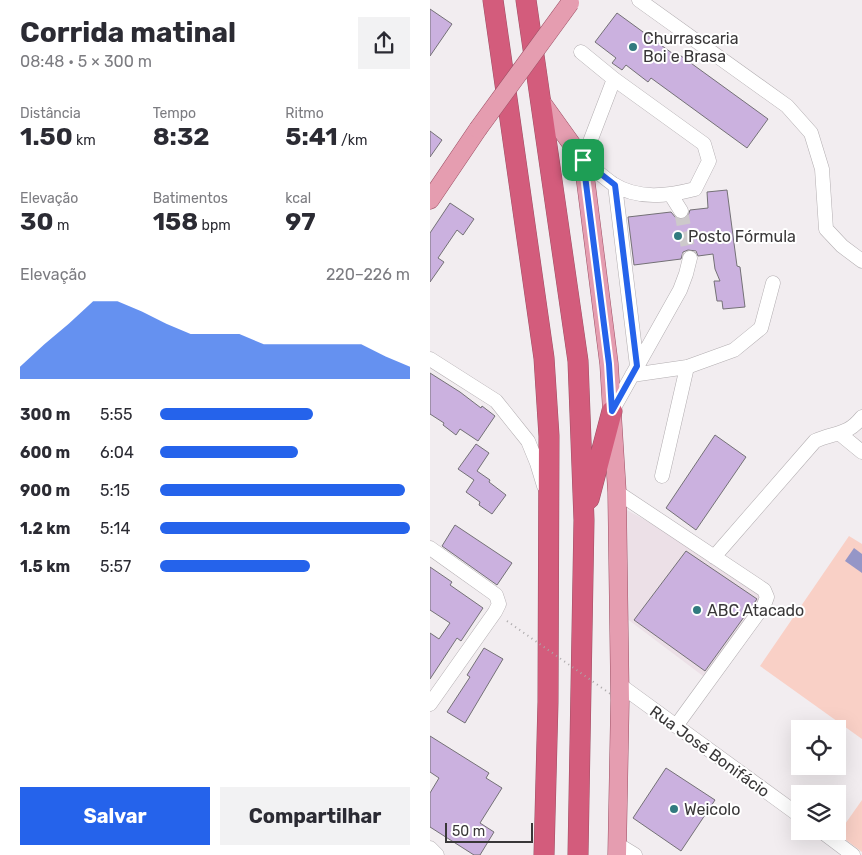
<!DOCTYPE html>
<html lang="pt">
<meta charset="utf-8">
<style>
:root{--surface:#fff;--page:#f2f2f3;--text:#2b2b33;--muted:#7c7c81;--accent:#2563eb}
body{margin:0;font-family:Rubik,sans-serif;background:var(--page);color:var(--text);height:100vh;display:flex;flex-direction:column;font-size:19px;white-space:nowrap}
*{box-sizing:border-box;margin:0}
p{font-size:16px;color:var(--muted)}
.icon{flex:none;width:28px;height:28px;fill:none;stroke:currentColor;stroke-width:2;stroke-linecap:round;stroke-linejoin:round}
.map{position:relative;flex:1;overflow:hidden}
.drawer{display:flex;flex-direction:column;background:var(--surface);width:430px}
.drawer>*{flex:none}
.buttons{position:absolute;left:361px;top:720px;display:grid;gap:10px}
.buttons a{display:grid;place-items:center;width:55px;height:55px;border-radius:0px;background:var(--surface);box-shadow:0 5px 20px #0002;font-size:25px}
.scale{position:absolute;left:15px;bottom:12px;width:88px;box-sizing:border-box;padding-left:5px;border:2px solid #393738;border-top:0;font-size:14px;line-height:18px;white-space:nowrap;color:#393738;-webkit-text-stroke:4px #fff;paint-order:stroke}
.pin{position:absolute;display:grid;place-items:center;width:42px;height:42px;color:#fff;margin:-21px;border-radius:10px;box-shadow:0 2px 8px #0006}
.round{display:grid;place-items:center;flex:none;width:52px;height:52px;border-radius:0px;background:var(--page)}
.summary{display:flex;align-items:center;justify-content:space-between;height:85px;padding:0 20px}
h1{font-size:28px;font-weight:700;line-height:38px}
.figures{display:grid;grid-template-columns:repeat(3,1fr);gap:8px;height:85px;padding:5px 20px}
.figures div{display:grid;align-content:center}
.figures b{font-size:25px;font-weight:700}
.figures small{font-size:14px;font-weight:400}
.figures p{font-size:14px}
.chart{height:140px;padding:10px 20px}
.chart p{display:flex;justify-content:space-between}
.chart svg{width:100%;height:90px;margin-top:5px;fill:var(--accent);opacity:.7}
.primary-button{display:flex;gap:10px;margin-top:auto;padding:10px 20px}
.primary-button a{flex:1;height:58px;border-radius:0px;background:var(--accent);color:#fff;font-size:20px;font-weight:700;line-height:58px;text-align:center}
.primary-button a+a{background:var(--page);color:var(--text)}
ul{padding:0 20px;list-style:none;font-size:16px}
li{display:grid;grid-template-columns:80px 60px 1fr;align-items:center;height:38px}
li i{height:12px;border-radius:6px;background:var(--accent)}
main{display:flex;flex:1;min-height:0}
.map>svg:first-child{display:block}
</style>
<main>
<section class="drawer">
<div class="summary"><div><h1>Corrida matinal</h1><p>08:48 · 5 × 300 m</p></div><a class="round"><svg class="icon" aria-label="share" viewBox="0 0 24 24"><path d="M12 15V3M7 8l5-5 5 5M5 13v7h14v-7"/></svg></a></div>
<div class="figures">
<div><p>Distância</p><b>1.50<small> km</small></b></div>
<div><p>Tempo</p><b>8:32</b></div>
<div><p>Ritmo</p><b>5:41<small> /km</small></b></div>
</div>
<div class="figures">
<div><p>Elevação</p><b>30<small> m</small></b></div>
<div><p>Batimentos</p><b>158<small> bpm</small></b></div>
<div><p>kcal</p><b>97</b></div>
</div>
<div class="chart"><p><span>Elevação</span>220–226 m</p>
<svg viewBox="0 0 160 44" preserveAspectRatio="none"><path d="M0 44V38L10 27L20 17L30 6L40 6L50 11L60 17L70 22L80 22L90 22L100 27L110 27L120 27L130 27L140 27L150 33L160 38V44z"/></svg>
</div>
<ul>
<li><b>300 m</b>5:55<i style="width:61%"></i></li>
<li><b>600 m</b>6:04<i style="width:55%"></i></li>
<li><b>900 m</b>5:15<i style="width:98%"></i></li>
<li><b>1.2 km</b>5:14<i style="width:100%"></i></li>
<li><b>1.5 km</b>5:57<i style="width:60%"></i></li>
</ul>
<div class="primary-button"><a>Salvar</a><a>Compartilhar</a></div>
</section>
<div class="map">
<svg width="432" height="855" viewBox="0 0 432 855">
<rect width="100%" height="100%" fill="#f2edf0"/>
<path fill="#ece0e7" d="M195,509L228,527L334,599L277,679L196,618Z"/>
<path fill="#f9d0c6" d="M419,536L432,544V739L330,666Z
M432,800V852L408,834Z"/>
<path fill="#9596c7" d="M424,548L432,554V573L415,561Z"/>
<path fill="#cbb1df" stroke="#747176" d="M0,9L22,24L0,56Z
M187,13L246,56L247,53L338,119L317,148L221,78L218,82L196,65L192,70L182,63L186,58L165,42Z
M0,131L12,140L0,157Z
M297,190L307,266L310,267L315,307L293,309L292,301H287L284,281H290L285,269L283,254L268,256L266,251L258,250L253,252L251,259L204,265L198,217L241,212L246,218L252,220L258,216L260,210L278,208L277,192Z
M20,203L44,219L33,235L27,230L8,258L14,262L0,282V233Z
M0,373L30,392L51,408L52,406L65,416L48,441L30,429L26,435L13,425L14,423L0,414Z
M285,435L316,457L266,530L236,508Z
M46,444L59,453L47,471L60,480L59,482L76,495L62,514L49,505L50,502L36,492L44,480L28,469Z
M25,525L82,563L67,585L12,546Z
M256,551L327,599L275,671L204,620Z
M0,567L22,582L20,585L53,608L31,641L27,638L0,679V633L9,639L20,623L0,610Z
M54,648L73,659L35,723L17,712L40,677L37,675Z
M0,736L59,773L56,778L72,788L50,823L64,832L50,855H44L0,827V793L9,778L0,772Z
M236,768L285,800L251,851L203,818Z"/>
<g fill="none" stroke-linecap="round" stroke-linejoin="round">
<path stroke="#cdc9cb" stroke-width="14" stroke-dasharray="14 7" stroke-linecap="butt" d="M251,211L260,258"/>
<defs>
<path id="minor" d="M209,0L357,106L381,133L392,169L396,229L412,246L432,261
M151,52L184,79L274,144L279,161L265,189C238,196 208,200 183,184C173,177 163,168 153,160L184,79
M185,185L207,366
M241,195L251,211
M0,359L66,401L98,441L107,463L114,486
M202,375L257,367L304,350L331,328L343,283
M182,411L250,290L256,274L260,258
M410,434L432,452
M232,476L257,367
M187,492L334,590L337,597L334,605L246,726
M0,548L66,595L69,604L65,612L0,704
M284,557L385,441C405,432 417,436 432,417
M190,685L370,816
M391,831L423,855
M187,844L205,855
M0,848L7,855"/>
<path id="major" d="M110,100L153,160L179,364L187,492L190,700L187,855
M0,200L48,129"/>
<path id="highway" d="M63,0L114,358L119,436L118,702L114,855
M96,0L148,361L154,520L148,855
M159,499L182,411"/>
</defs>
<use href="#minor" stroke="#b3aeb1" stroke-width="15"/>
<use href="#major" stroke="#9d4f64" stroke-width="19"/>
<use href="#highway" stroke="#9d4f64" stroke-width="21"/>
<use href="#minor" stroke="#fff" stroke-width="14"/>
<use href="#major" stroke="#e59db0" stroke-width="18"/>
<use href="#highway" stroke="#d35c7c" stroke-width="20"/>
<defs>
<path id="major-bridge" d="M48,129L140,3"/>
</defs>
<use href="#major-bridge" stroke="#9d4f64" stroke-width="19" stroke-linecap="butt"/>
<path stroke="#aba8aa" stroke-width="2" stroke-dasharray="1 4" stroke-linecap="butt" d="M77,621L182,695"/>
<use href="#major-bridge" stroke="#e59db0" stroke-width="18"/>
</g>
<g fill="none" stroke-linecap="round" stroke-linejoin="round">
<defs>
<path id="route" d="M153,160L185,185L207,366L182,411L179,364Z"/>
</defs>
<use href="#route" stroke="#fff" stroke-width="10"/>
<use href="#route" stroke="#2563eb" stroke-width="6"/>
</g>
<g fill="#317a7f" stroke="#fff" stroke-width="2">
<circle cx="203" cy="47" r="5"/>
<circle cx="248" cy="236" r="5"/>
<circle cx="267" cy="610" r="5"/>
<circle cx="244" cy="809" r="5"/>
</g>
<g text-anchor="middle" stroke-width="4" stroke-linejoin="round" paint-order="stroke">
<g font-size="16" fill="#393738" stroke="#fff" text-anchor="start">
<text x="213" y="44">Churrascaria<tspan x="213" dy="18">Boi e Brasa</tspan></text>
<text x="258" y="242">Posto Fórmula</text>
<text x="277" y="616">ABC Atacado</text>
<text x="254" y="815">Weicolo</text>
</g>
<g font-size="16" fill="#393738" stroke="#fff">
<text transform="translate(280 751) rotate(36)" y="6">Rua José Bonifácio</text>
</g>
</g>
</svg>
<div class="buttons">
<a><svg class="icon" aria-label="locate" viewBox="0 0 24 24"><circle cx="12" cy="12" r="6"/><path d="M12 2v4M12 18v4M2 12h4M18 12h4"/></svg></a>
<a><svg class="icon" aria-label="layers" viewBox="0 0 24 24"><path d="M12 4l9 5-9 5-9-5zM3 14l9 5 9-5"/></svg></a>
</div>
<div class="scale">50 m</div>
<div class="pin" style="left:153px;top:160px;background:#1e9e55"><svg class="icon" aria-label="arrive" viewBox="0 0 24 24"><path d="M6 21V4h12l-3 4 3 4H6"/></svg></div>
</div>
</main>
